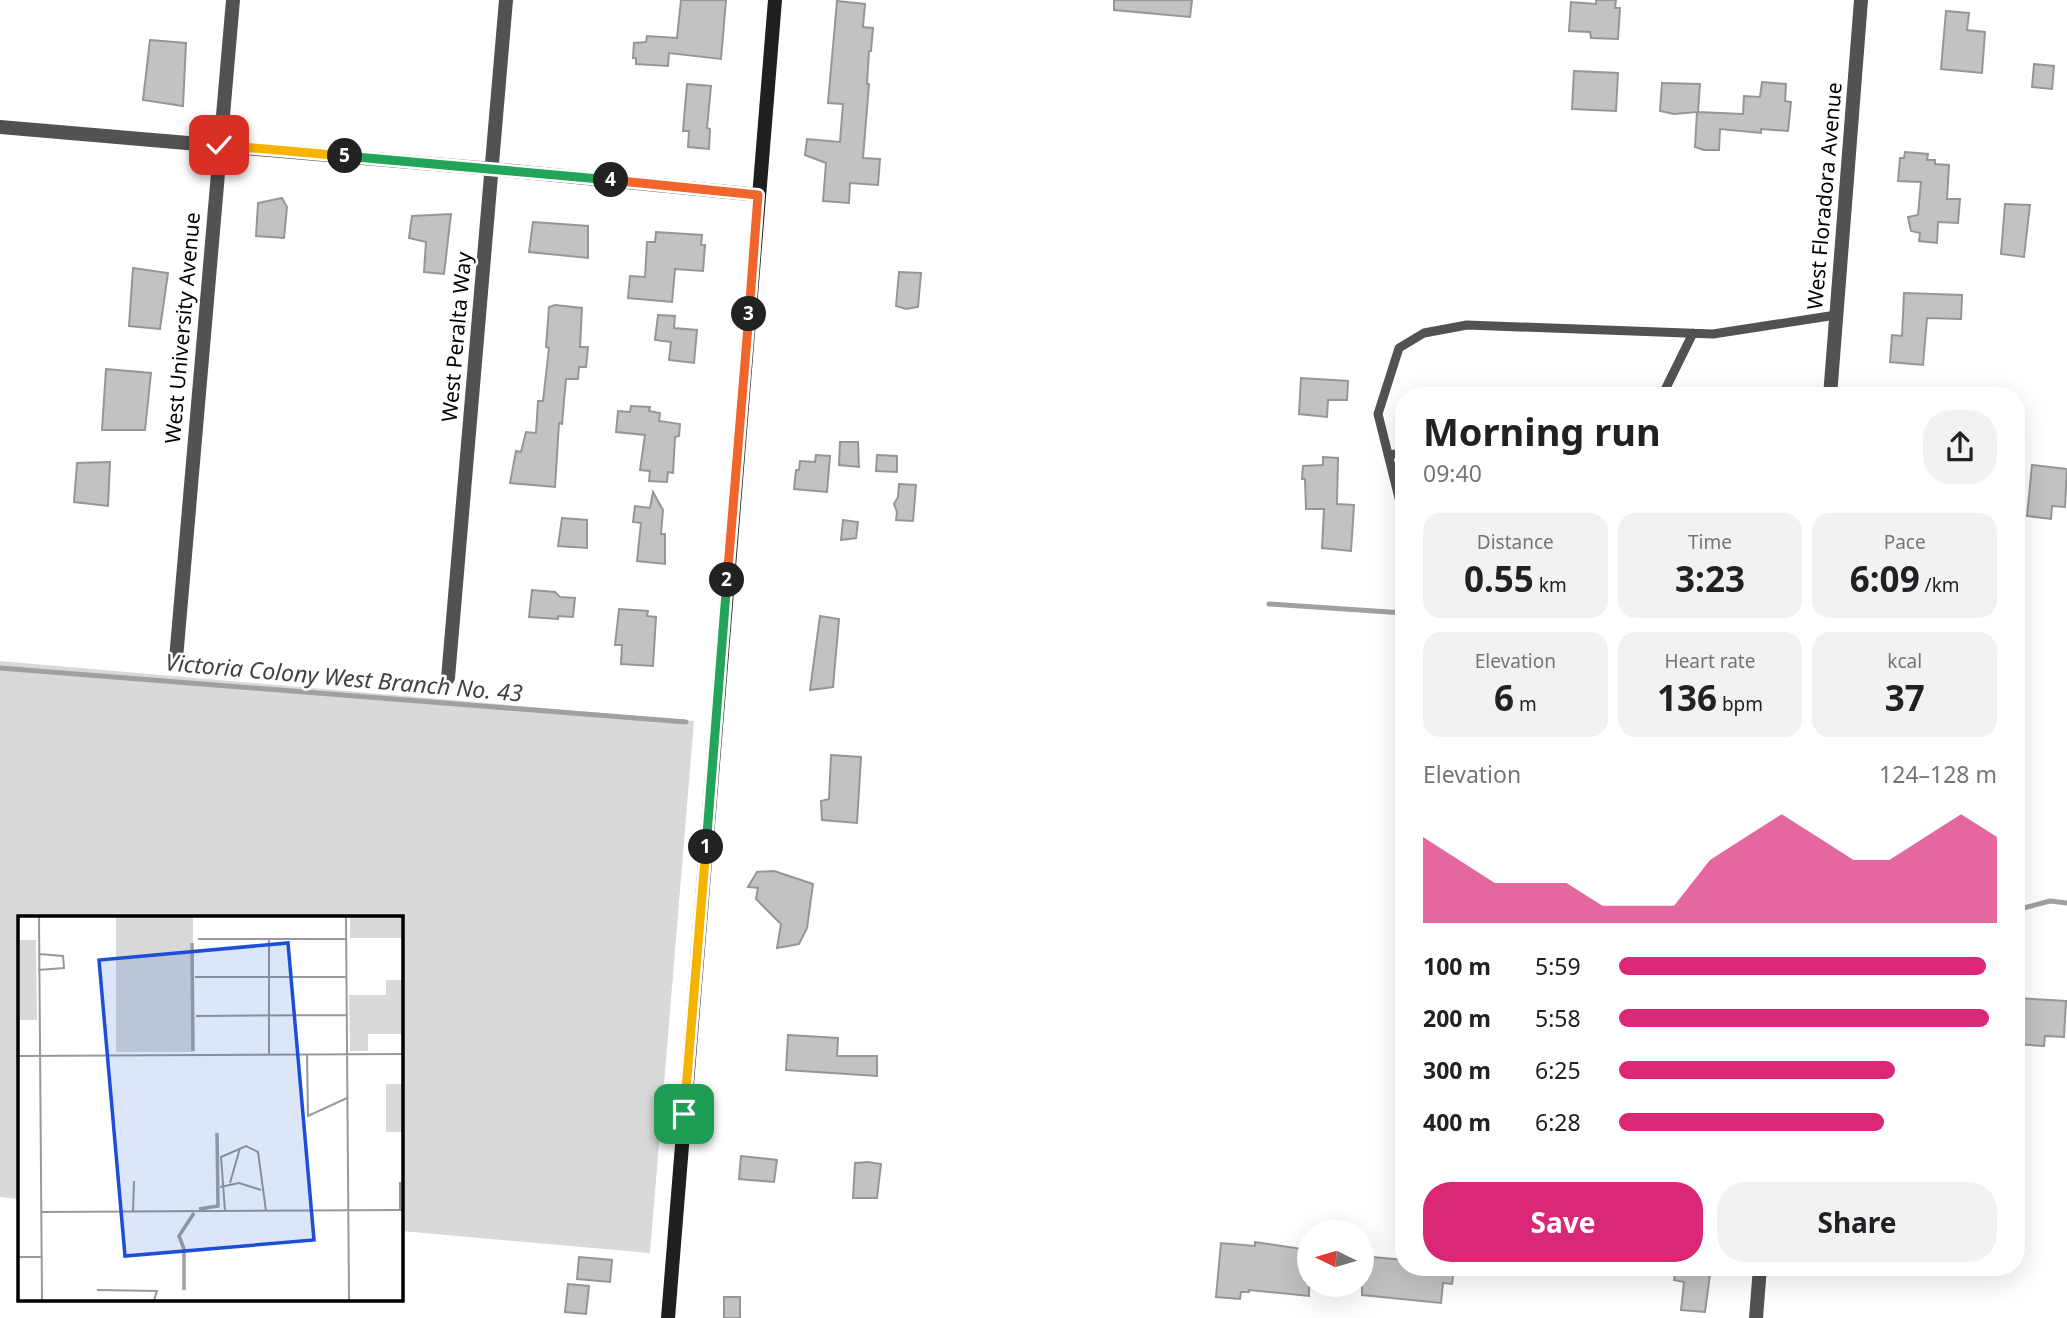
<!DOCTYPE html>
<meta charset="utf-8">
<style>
:root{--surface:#fff;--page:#f2f2f2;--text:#202124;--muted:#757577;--accent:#db2777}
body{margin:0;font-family:"Noto Sans",sans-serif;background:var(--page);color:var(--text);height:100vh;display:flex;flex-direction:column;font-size:26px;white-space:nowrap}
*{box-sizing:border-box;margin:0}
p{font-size:23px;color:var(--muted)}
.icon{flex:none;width:38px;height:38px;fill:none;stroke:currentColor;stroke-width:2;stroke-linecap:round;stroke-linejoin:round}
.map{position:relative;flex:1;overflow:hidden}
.side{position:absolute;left:1395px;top:387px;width:630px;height:889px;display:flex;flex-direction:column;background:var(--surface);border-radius:28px;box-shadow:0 7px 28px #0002}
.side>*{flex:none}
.needle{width:46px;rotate:275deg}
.tools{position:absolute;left:1297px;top:1220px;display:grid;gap:14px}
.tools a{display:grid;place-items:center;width:77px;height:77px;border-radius:50%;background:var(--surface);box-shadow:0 7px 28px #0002;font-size:35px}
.pin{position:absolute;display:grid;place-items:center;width:60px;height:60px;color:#fff;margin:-30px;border-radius:14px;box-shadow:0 4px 10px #0006}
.km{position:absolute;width:35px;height:35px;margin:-18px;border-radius:50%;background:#222;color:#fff;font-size:19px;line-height:35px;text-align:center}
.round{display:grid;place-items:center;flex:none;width:74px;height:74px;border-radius:28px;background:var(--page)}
.head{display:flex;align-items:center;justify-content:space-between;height:119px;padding:0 28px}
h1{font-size:38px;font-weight:700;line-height:52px}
.stats{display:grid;grid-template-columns:repeat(3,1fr);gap:10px;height:119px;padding:7px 28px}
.stats div{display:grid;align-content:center;border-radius:18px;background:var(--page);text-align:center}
.stats b{font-size:35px;font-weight:700}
.stats small{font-size:19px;font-weight:400}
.stats p{font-size:19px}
.chart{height:196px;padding:14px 28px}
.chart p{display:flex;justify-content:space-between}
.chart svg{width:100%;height:126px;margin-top:7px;fill:var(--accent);opacity:.7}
.cta{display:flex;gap:14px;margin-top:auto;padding:14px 28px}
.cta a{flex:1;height:80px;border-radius:28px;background:var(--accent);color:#fff;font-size:28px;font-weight:700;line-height:80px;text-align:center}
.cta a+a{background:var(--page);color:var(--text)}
ul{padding:0 28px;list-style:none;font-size:23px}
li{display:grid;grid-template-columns:112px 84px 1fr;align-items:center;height:52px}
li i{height:18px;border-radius:9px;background:var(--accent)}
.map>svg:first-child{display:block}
</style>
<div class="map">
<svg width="2067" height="1318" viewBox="0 0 2067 1318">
<rect width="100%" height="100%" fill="#fff"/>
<path fill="#d9d9d9" d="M0,661L694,721L650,1253L401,1231V917H19V1199L0,1197Z"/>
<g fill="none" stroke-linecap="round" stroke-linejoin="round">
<path stroke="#a0a0a0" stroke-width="5" d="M1269,604L1404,613
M0,668L686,722
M2016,910L2050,901L2067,903"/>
</g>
<path fill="#c2c2c2" stroke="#969696" stroke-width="2" d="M681,0H726L721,59L669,53L668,66L636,64V58H633L634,43L646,42L647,36L677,38Z
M1114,0H1192L1190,17L1114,10Z
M1596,0H1616L1615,8H1620L1618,39L1591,38L1590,32L1569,31L1571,2L1596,4Z
M837,1L865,4L863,27L873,28L871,51H869L867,84H869L863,158L880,159L878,185L850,183L849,203L823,201L826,163L805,155L807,139L840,142L843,104L828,103Z
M1946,11L1969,13L1967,30L1985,32L1982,73L1941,69Z
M150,40L186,43L183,106L143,100Z
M2034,64L2054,66L2052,89L2032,87Z
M1574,71L1618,73L1616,111L1572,109Z
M1762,82L1786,84L1785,101L1791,102L1788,131L1761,129V133L1720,129L1719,150H1704L1695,147L1697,112L1674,114L1660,111L1662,83L1700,84L1698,112L1743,114L1744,96L1760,97Z
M687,84L711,86L707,128L710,129L709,149L688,147L689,131H683Z
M1905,152L1928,154L1927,160H1935V164L1949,165L1947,199H1960L1958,223L1938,222L1937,243L1919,241L1920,233L1911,231L1908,217L1918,215L1921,182L1898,181L1900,158H1904Z
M282,198L287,207L284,238L256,236L258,203Z
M2005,204L2030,205L2024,257L2001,254Z
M451,214L444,274L424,272L426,242L409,238L412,216Z
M533,222L588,226V258L529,252Z
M656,232L702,235L701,245H705L703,271L675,269L672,302L628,298L630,276L645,277L647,242H655Z
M133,268L168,273L160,329L129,326Z
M899,272L921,273L918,307L906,309L896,306Z
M1904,293L1962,295L1961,319L1927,318L1923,365L1890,362L1892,335L1902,336Z
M555,305L582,308L580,347H588L586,367H579L578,379H566L562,424L559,423L555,487L510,483L516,451L521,452L526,432L536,433L538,401H543L549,348L546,347L549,307Z
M658,315L675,316L674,328L697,330L694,363L669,360L671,342L655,340Z
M106,369L151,373L145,430H102Z
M1301,378L1348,381L1347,400H1328L1327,417L1299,414Z
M631,406L650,407L649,411L660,413L659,421L680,424L679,436L675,437L673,473L668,472L667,482L649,481L650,471L640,470L645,435L616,432L618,411L630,412Z
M840,442H858L859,467L839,465Z
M816,455L830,456L827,492L794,489L796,470H799L800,461L815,462Z
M877,455L897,456V472L876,471Z
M1323,457L1338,458L1337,504L1354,505L1351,551L1322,548L1324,509H1306L1305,479H1302L1303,466L1323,465Z
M110,462L108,506L74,502L77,463Z
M2032,465L2067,469L2065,507L2052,506L2051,519L2027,516Z
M899,484L916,485L913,521L896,520L897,512L894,504L898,497Z
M653,492L663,510L661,534H665V564L637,561L641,523L633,522L635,506L650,508Z
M562,518L587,520V548L558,546Z
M843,520L858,522L856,538L841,540Z
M532,590L555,592L560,597L575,598L573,617L558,616V619L529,617Z
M619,609L648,611L647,616L656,617L653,666L621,664L622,645H615Z
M820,616L839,619L833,687L810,690Z
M831,755L861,757L857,823L822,820L821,801L829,799Z
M774,871L813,884L807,928L799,944L777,948L781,924L756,899L758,888L748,887L757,872Z
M2016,998L2066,1001L2064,1037L2045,1036L2044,1046L2016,1044Z
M788,1035L838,1038L837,1056H877V1076L786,1070Z
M741,1156L777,1160L774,1182L739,1179Z
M868,1162L881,1164L877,1198H853L855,1163Z
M1255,1242L1309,1250V1296L1249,1290V1292H1241L1240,1299L1216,1297L1221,1243L1255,1246Z
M1362,1256L1404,1260V1267H1454L1452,1284L1443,1283L1441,1303L1362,1295Z
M579,1257L612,1260L610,1282L577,1279Z
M1676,1267H1711L1705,1312L1681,1310L1684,1282L1674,1280Z
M568,1284L589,1286L586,1314L565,1312Z
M724,1297H740V1318H724Z"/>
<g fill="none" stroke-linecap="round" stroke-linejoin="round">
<path stroke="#525252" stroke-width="9" d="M1662,396L1693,333
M1388,455L1404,453
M1404,518L1378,414L1399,348L1424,333L1467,325L1713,334L1836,315"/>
<path stroke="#525252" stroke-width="14" d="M0,127L492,169L759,195
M1830,396L1861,0
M176,659L233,0
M448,678L506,0
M1756,1318L1760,1267"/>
<path stroke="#1f1f1f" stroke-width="14" d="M668,1318L775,0"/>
</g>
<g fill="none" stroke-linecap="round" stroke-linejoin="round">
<defs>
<path id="split-1" d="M684,1114L706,847"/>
<path id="split-2" d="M706,847L727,580"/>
<path id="split-3" d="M727,580L749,314"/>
<path id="split-4" d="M611,180L758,195L749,314"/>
<path id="split-5" d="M345,156L611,180"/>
<path id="split-6" d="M219,145L345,156"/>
</defs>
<use href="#split-1" stroke="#fff" stroke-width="14"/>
<use href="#split-2" stroke="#fff" stroke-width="14"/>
<use href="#split-3" stroke="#fff" stroke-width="14"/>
<use href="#split-4" stroke="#fff" stroke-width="14"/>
<use href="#split-5" stroke="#fff" stroke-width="14"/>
<use href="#split-6" stroke="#fff" stroke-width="14"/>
<use href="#split-1" stroke="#f5b400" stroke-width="9"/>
<use href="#split-2" stroke="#22a559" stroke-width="9"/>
<use href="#split-3" stroke="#f0652b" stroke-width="9"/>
<use href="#split-4" stroke="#f0652b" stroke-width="9"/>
<use href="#split-5" stroke="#22a559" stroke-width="9"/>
<use href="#split-6" stroke="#f5b400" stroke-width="9"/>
</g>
<g text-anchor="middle" stroke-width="5" stroke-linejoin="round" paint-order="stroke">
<g font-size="21" fill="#000" stroke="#fff">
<text transform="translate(1825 196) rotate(-85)" y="7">West Floradora Avenue</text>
<text transform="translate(183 328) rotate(-85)" y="7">West University Avenue</text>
<text transform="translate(457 337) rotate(-85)" y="7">West Peralta Way</text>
</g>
<g font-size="23" font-style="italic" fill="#414141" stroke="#fff">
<text transform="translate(344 678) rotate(5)" y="8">Victoria Colony West Branch No. 43</text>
</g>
</g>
<g transform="translate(18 916)">
<rect width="385" height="385" fill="#fff"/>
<path d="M98,1H175V136H98ZM332,1H385V22H332ZM0,24H18L19,104H0ZM368,64H385V135L384,118H350V135H332L331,79H368ZM368,168H385V216H368Z" fill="#d9d9d9"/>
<path fill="none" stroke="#a0a0a0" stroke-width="3.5" d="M174,27L175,135M181,293L200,290L199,217M166,374V333L161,320L176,297"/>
<path fill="none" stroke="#999" stroke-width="2" d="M21,1L24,384M328,1L331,384M180,23H329M20,54L46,52L45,40L21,38M177,61H329M178,100L329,99M251,139V23M289,139L290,200L329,182M0,140L385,138M382,266V294M212,267L222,232M202,271L221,267L243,274M207,295L203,241L228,230L240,236L248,295M24,296L385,294M115,296L116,265M0,341H24M79,374L139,375L136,384"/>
<path fill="#1d4ed8" fill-opacity="0.15" stroke="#1d4ed8" stroke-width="3.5" d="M270,27L296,324L107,340L81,44Z"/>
<rect width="385" height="385" fill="none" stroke="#000" stroke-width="3.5"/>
</g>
</svg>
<div class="tools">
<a><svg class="needle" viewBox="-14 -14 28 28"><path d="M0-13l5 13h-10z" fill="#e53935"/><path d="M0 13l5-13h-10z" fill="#757577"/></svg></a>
</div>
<div class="pin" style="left:684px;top:1114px;background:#1e9e55"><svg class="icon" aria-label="arrive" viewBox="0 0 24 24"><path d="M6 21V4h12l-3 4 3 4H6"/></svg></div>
<div class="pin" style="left:219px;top:145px;background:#d93025"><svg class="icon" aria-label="check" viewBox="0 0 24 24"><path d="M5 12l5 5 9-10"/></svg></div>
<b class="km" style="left:706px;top:847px">1</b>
<b class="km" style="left:727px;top:580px">2</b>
<b class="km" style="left:749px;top:314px">3</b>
<b class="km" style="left:611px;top:180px">4</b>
<b class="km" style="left:345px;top:156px">5</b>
<section class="side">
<div class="head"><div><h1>Morning run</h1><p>09:40</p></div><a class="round"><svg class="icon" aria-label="share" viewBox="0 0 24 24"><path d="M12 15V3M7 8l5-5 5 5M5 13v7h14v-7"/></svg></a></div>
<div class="stats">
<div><p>Distance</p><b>0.55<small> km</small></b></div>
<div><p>Time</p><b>3:23</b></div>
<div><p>Pace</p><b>6:09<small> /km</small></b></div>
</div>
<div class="stats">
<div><p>Elevation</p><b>6<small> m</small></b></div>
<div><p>Heart rate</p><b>136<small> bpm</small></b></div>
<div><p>kcal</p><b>37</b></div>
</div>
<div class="chart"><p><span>Elevation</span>124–128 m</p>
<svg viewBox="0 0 160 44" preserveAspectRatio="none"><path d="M0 44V14L10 22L20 30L30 30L40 30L50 38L60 38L70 38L80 22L90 14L100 6L110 14L120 22L130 22L140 14L150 6L160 14V44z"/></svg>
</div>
<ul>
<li><b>100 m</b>5:59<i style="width:97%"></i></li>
<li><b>200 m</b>5:58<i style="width:98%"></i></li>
<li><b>300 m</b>6:25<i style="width:73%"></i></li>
<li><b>400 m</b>6:28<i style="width:70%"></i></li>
</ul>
<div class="cta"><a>Save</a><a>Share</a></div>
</section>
</div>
